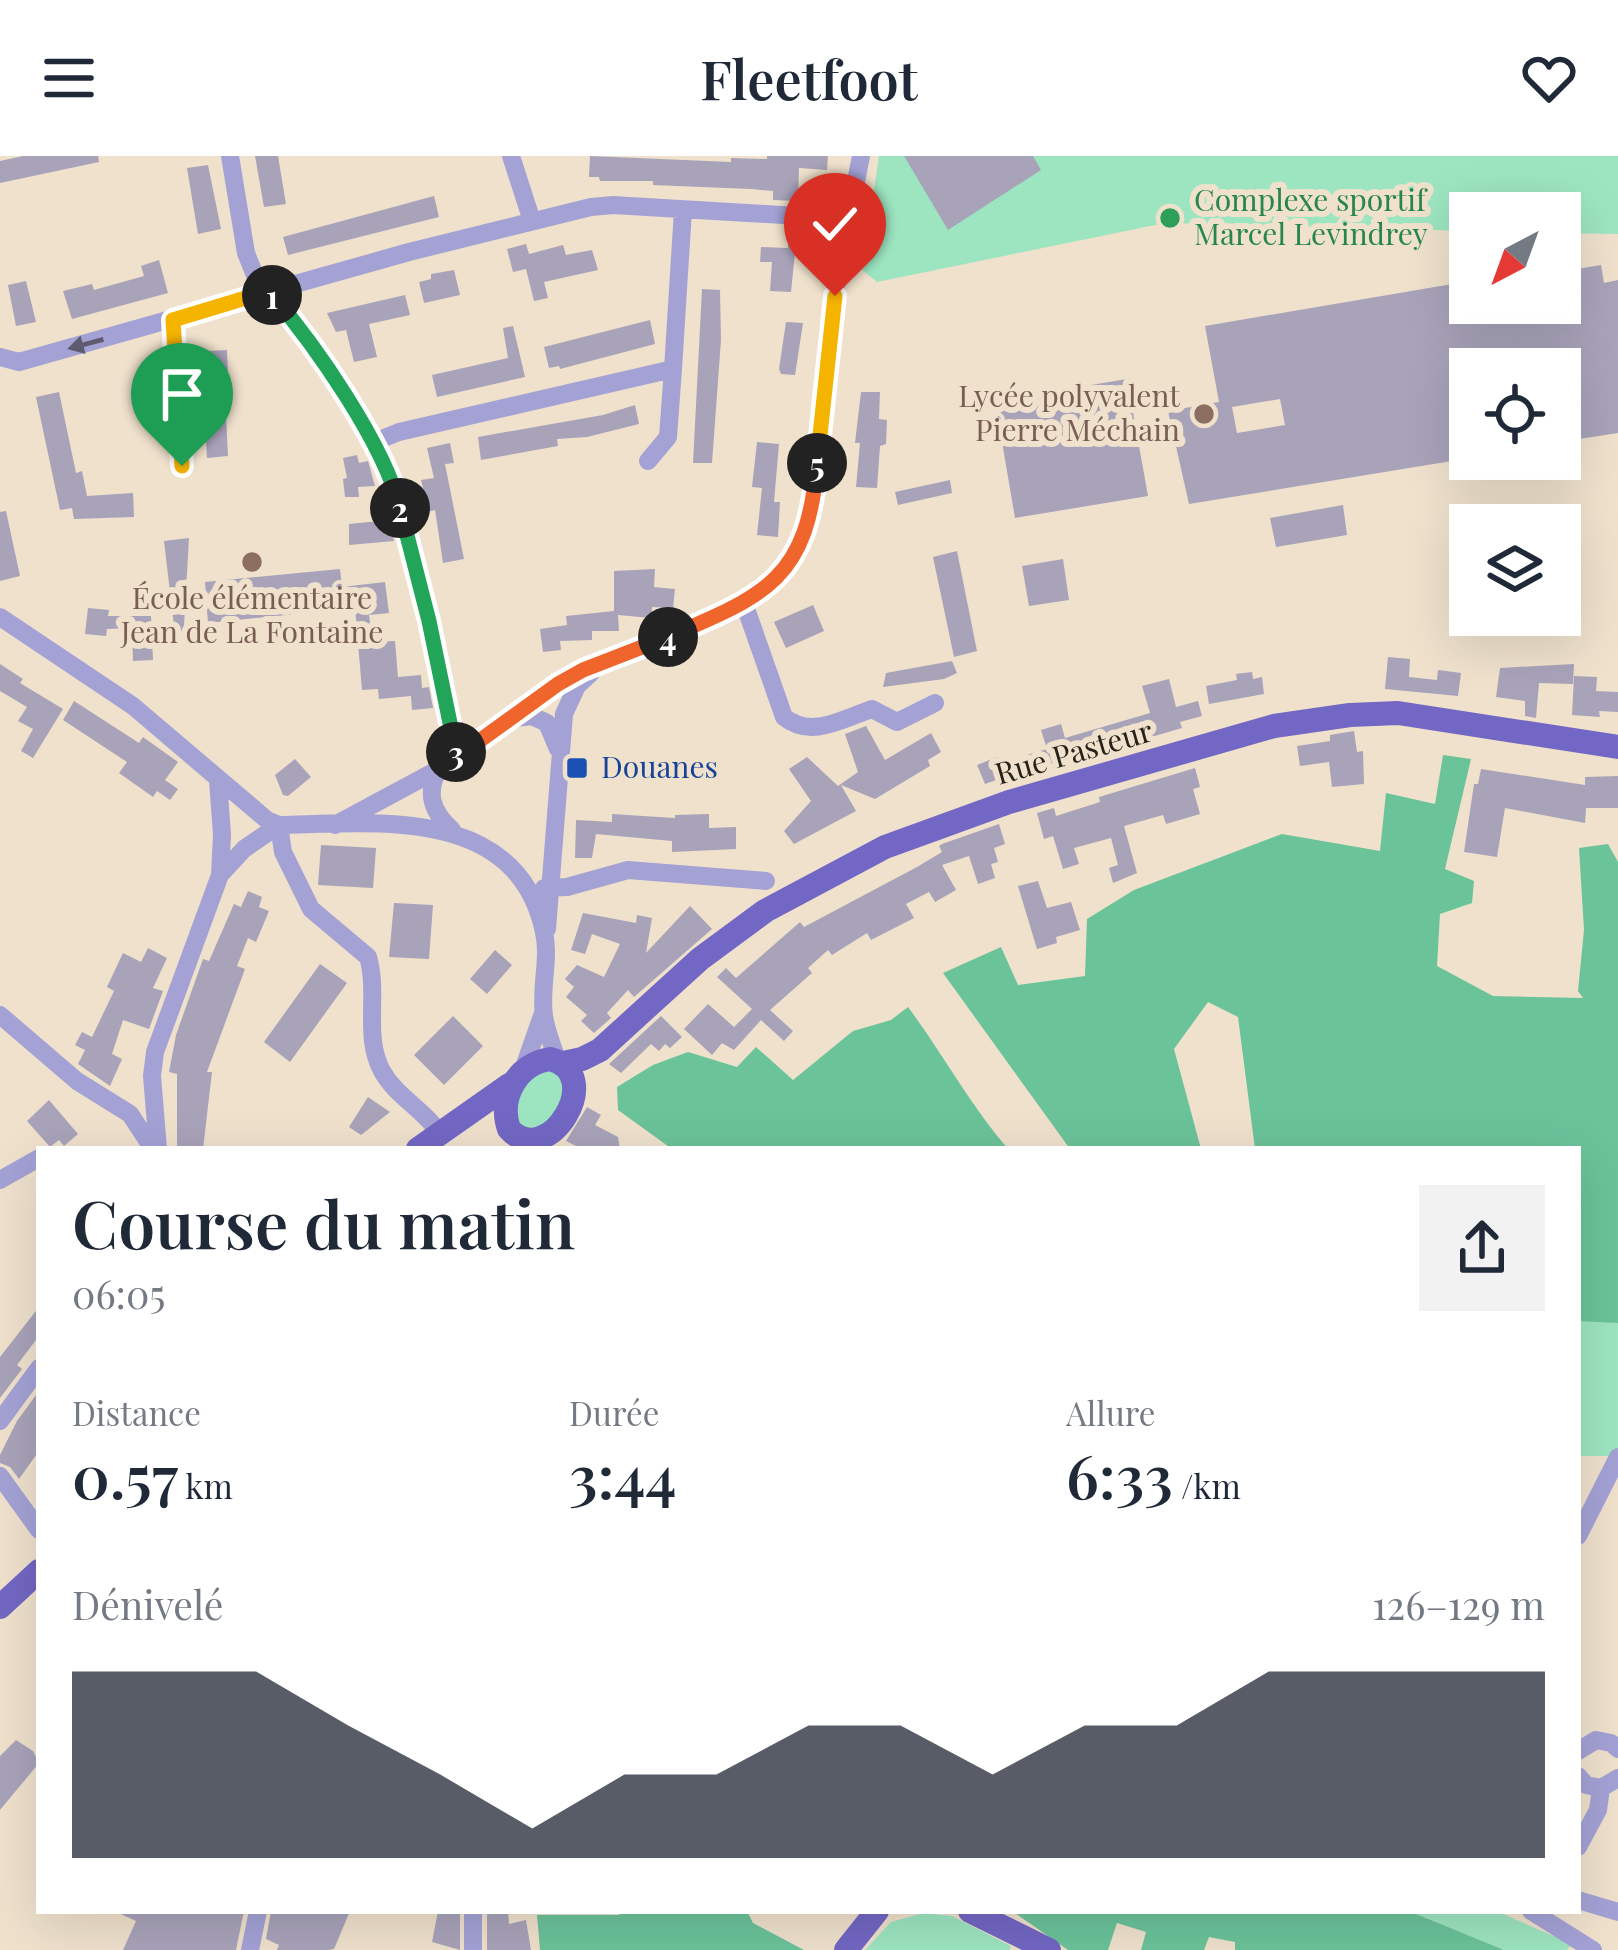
<!DOCTYPE html>
<html lang="fr">
<meta charset="utf-8">
<style>
:root{--surface:#fff;--page:#f2f2f3;--text:#1f2937;--muted:#747a83;--accent:#111827}
body{margin:0;font-family:"Playfair Display",serif;background:var(--page);color:var(--text);height:100vh;display:flex;flex-direction:column;font-size:45px;white-space:nowrap}
*{box-sizing:border-box;margin:0}
p{font-size:39px;color:var(--muted)}
.icon{flex:none;width:66px;height:66px;fill:none;stroke:currentColor;stroke-width:2;stroke-linecap:round;stroke-linejoin:round}
.map{position:relative;flex:1;overflow:hidden}
.side{position:absolute;left:36px;top:990px;width:1545px;height:768px;display:flex;flex-direction:column;background:var(--surface);border-radius:0px;box-shadow:0 12px 48px #0002}
.side>*{flex:none}
.needle{width:78px;rotate:221deg}
.controls{position:absolute;left:1449px;top:36px;display:grid;gap:24px}
.controls a{display:grid;place-items:center;width:132px;height:132px;border-radius:0px;background:var(--surface);box-shadow:0 12px 48px #0002;font-size:60px}
.pin{position:absolute;display:grid;place-items:center;width:102px;height:102px;color:#fff;margin:-123px -51px;border-radius:50% 50% 50% 0;rotate:-45deg;box-shadow:0 0 12px #0007}
.pin .icon{rotate:45deg}
.km{position:absolute;width:60px;height:60px;margin:-30px;border-radius:50%;background:#222;color:#fff;font-size:33px;line-height:60px;text-align:center}
.round{display:grid;place-items:center;flex:none;width:126px;height:126px;border-radius:0px;background:var(--page)}
.overview{display:flex;align-items:center;justify-content:space-between;height:204px;padding:0 36px}
h1{font-size:66px;font-weight:600;line-height:90px}
.figures{display:grid;grid-template-columns:repeat(3,1fr);gap:18px;height:204px;padding:12px 36px}
.figures div{display:grid;align-content:center}
.figures b{font-size:60px;font-weight:600}
.figures small{font-size:33px;font-weight:400}
.figures p{font-size:33px}
.chart{height:336px;padding:24px 36px}
.chart p{display:flex;justify-content:space-between}
.chart svg{width:100%;height:216px;margin-top:12px;fill:var(--accent);opacity:.7}
header{display:flex;justify-content:space-between;align-items:center;height:156px;padding:0 36px;background:var(--surface);font-size:54px;font-weight:600}
.map>svg:first-child{display:block}
</style>
<header><svg class="icon" aria-label="menu" viewBox="0 0 24 24"><path d="M4 6h16M4 12h16M4 18h16"/></svg>Fleetfoot<svg class="icon" aria-label="heart" viewBox="0 0 24 24"><path d="M12 20l-8-8c-3-5 5-10 8-4 3-6 11-1 8 4z"/></svg></header>
<div class="map">
<svg width="1618" height="1794" viewBox="0 0 1618 1794">
<rect width="100%" height="100%" fill="#efe1cc"/>
<path fill="#9de5c1" d="M879,0H1618V78L1560,77V57H1470V75L1165,67L877,126L862,114Z
M548,909L570,927L546,975L517,972L513,942L524,925Z
M1578,1165H1618V1300H1578Z
M1409,1755H1496L1572,1788L1567,1794H1504Z
M923,1757L952,1760L1011,1790L1010,1794H865L891,1766Z"/>
<path fill="#6bc39a" d="M1443,599L1471,603L1445,713L1474,725L1472,747L1440,758L1437,810L1493,840L1583,842L1578,835L1584,774L1579,692L1608,688L1618,706V1167L1578,1165V993H1255L1238,861L1208,846L1174,893L1201,993H1070L943,817L1001,791L1018,829L1085,820L1087,763L1134,734L1282,678L1380,695L1386,637L1435,648Z
M908,851C943,898 970,949 1008,993H672L618,954L617,931L653,909L688,896L737,911L756,891L793,924L853,875L891,864Z
M622,1755H747L753,1767L804,1794H540L537,1759H619Z
M1012,1755H1409L1504,1794H1235V1786L1209,1781L1204,1794H1141L1146,1776L1117,1767L1108,1794H1068Z"/>
<path fill="#a8a3b9" fill-rule="evenodd" d="M23,0H98L99,6L0,27V5Z
M255,0H278L286,48L264,51Z
M590,0L731,6V2L767,3V0H828L827,14L799,12L798,45L773,44V35L751,33L653,29V25H600L599,21H589Z
M904,0H1033L1041,14L948,74Z
M208,9L221,73L198,78L187,12Z
M434,40L439,61L288,99L283,81Z
M788,80L816,81L814,98L795,97L791,136L770,135L772,106H760L761,91L788,92Z
M526,88L529,98L563,89L566,99L592,94L598,114L544,126L548,142L534,145L526,113L513,116L507,93Z
M159,104L168,137L72,163L63,135L92,128L94,134L144,120L141,110Z
M1601,109L1604,127L1618,124V277L1560,286V213H1470V302L1189,348L1168,255L1219,246L1205,170L1470,125V147H1560V116ZM1280,243L1285,269L1237,277L1232,251Z
M454,114L460,139L424,147L419,126L431,123V118Z
M26,125L36,166L16,170L8,129Z
M702,133L720,134L721,184L712,307H693Z
M405,139L410,159L369,168L377,201L354,206L346,174L336,176L327,157Z
M650,164L655,188L560,213L559,210L549,212L544,191Z
M786,166L803,167L795,219L781,218L779,213Z
M513,170L525,221L437,241L432,219L508,202L503,172Z
M227,194L228,219H224L228,300L207,302L203,236H208L207,195Z
M1127,223L1148,340L1015,362L995,245Z
M59,236L76,317L82,315L87,340L133,337L134,361L74,363L72,352L60,354L36,241Z
M861,236H880L879,263L887,264L886,288L880,290L877,332L856,331L860,287H855Z
M635,249L639,268L587,281L557,283L558,290L481,304L478,281L603,259Z
M757,286L779,288L774,346H780L778,381L757,379L762,332L752,331Z
M450,287L454,307L445,308L464,403L443,407L435,354L428,356L421,324L434,322L427,292Z
M357,299L359,307L368,305L375,330L358,331L359,341H345L343,323L347,322L343,302Z
M950,324L952,337L898,349L895,336Z
M1547,348V352L1558,350L1561,369H1503L1500,354Z
M1343,349L1347,379L1276,391L1270,362Z
M6,355L20,420L0,425V356Z
M389,364L394,385L349,389V368Z
M189,382L183,487H176L164,385Z
M957,395L977,495L954,501L933,401Z
M1063,403L1069,444L1029,450L1022,410Z
M340,413L342,431L385,426L389,457L369,459L373,486L395,485L398,521L421,519L422,532L429,531L433,552L412,554L411,540L379,543L378,533L362,534L355,452L208,467L205,426Z
M655,413L654,431L675,433L673,452L652,451L651,462L618,459L619,475H592V484L560,485L561,494L543,496L540,473L567,469L566,460L614,455V415Z
M813,449L824,475L786,492L774,466Z
M88,452L109,454L108,460H151L153,504L133,505L132,472L107,473L106,480L85,478Z
M1388,501L1410,503L1409,521L1437,524L1438,514L1461,517L1458,540L1385,533Z
M952,505L957,517L944,523L883,531L886,517Z
M0,508L23,523L20,527L63,553L33,602L21,595L33,573L18,565L27,551L0,535Z
M1574,508L1573,528L1539,527L1536,562L1525,560V545L1496,541L1500,512Z
M1252,516L1253,523L1262,521L1264,538L1209,548L1206,530L1237,524L1236,518Z
M1574,520L1597,521L1596,535L1618,536V556L1599,555L1600,561L1572,559Z
M1169,523L1176,551L1198,545L1202,560L1180,566L1182,572L1052,610L1051,605L985,628L977,609L997,601L999,607L1047,593L1041,574L1061,568L1065,582L1150,557L1142,530Z
M74,545L139,587L143,581L178,606L165,624L178,633L170,644L157,635L153,641L119,617L127,606L63,564Z
M866,570L885,604L931,577L941,596L928,604L930,610L875,643L841,629L856,655L794,688L784,675L811,645L789,613L807,601L838,630L858,616L845,578Z
M1354,575L1357,596L1363,595L1364,628L1332,631L1329,606L1300,610L1297,590L1330,585V579Z
M295,603L311,621L288,640L283,639L275,619Z
M1195,612L1200,631L1193,633L1200,658L1166,668L1163,659L1124,670L1137,717L1113,727L1109,712L1118,709L1111,682L1074,692L1079,708L1063,713L1053,680L1044,683L1037,657L1054,652L1056,660L1100,646L1099,641Z
M1481,613L1585,629V621L1618,620V652H1586L1585,667L1505,652L1497,701L1464,696L1474,628H1478Z
M612,658L675,662V659L709,658V672L736,671V693L672,696V685L596,678L592,702H575L576,664L612,666Z
M999,668L1005,688L994,692L998,706L991,708L995,722L978,728L969,700L942,709L956,734L935,746L929,736L906,748L914,762L871,784L867,777L832,799L828,794L808,812L812,817L770,854L793,875L784,885L761,864L734,894L722,887L712,899L684,873L708,848L734,871L752,853L717,821L726,812L736,822L800,766L804,771L917,711L942,696L939,690L942,688Z
M321,689L376,692L373,732L318,729Z
M1038,725L1047,752L1071,746L1080,774L1056,781L1057,787L1037,793L1018,730Z
M248,735L262,741L259,751L269,755L256,786L248,782L237,810L245,813L207,916H212L203,993H177V918L169,916L176,879L203,803L209,805L234,748L241,751Z
M394,747L433,749L429,803L389,801Z
M690,750L712,773L634,841L628,834L607,857L611,862L594,877L581,865L587,859L566,841L574,831L565,823L577,809L604,821L620,788L592,778L585,798L571,794L583,757L636,767L637,759L652,762L646,797Z
M148,792L167,802L153,832L163,835L149,873L123,864L112,898L122,903L110,930L78,908L85,894L75,889L82,876L92,881L114,835L107,831L123,797L141,806Z
M495,794L512,809L487,838L470,823Z
M320,808L347,827L290,906L264,886Z
M453,860L483,890L444,929L414,899Z
M661,860L682,881L670,892L665,888L659,895L651,888L621,917L609,908Z
M368,941L390,956L361,979L349,971Z
M49,944L78,978L64,990L59,984L50,991L27,965Z
M587,951L601,959L595,969L618,981L620,993H582L566,985Z
M39,1151V1180L17,1209L22,1213L0,1242V1201Z
M39,1235V1295L19,1323L10,1311L0,1307V1299L17,1265Z
M16,1584L33,1595L39,1607L0,1654V1600Z
M114,1755H244L236,1794H123L136,1765Z
M271,1755H350L334,1793L328,1794H277L279,1789L266,1783Z
M438,1755H460V1794L432,1786Z
M487,1755H508L509,1768L526,1764L531,1794H487Z"/>
<g fill="none" stroke-linecap="round" stroke-linejoin="round">
<path stroke="#a4a2d5" stroke-width="18" d="M230,0L246,97L254,117L294,166L374,286L393,325L429,465L457,601
M511,0L532,65
M173,164L182,310
M0,201L19,206L409,96L591,51L613,49L849,63
M374,286L399,276L673,213L683,54
M648,305L668,281L673,213
M744,447L784,561C811,583 842,563 872,553L897,566L935,547
M0,461L133,550L267,664L279,669C378,667 517,650 544,776C550,803 540,832 544,860C546,875 553,890 557,904
M515,562L532,560L547,567L558,593
M439,613C425,637 432,656 452,674
M279,669L283,696L311,753L368,801C379,838 363,880 382,915C396,941 425,954 441,979
M335,669L439,613L583,514L604,509C658,486 742,461 781,417C830,362 819,243 829,171C837,114 850,57 861,0
M220,719L244,693L279,669
M544,732L567,731L628,714L766,725
M547,773L564,558L577,530L591,517
M0,859L77,925L130,958L153,993
M522,917L543,857
M158,993L152,920L155,896L220,719L222,679L218,624
M0,1024L39,1002
M0,1265L39,1212
M0,1320L39,1374
M1578,1380L1618,1301
M1578,1595L1596,1584L1611,1587L1618,1593
M1578,1620L1586,1629L1601,1632L1618,1622
M1578,1691L1598,1654L1601,1632
M1578,1744L1618,1756
M473,1755V1794
M1531,1755L1593,1794
M250,1794L258,1755"/>
<path stroke="#7267c4" stroke-width="24" d="M550,903C608,917 548,1016 509,973C498,942 517,908 550,903Z
M563,907L582,903L600,894L700,803L765,755L885,691L1009,646L1274,570L1350,559L1398,557L1618,591
M418,993L509,929
M0,1451L39,1415
M970,1755L1049,1794
M846,1794L877,1755"/>
</g>
<defs><path id="oneway-solid" d="M-6-.8H1V-3.2L6.5 0L1 3.2V.8H-6Z" transform="scale(3)"/></defs>
<use fill="#5f5b6e" href="#oneway-solid" transform="translate(86 188) rotate(165)"/>
<g fill="none" stroke-linecap="round" stroke-linejoin="round">
<defs>
<path id="split-1" d="M182,310L173,164L269,135L272,139"/>
<path id="split-2" d="M272,139C316,190 384,288 400,352"/>
<path id="split-3" d="M400,352L429,465L456,596"/>
<path id="split-4" d="M456,596L457,601L558,528L583,514L668,481"/>
<path id="split-5" d="M668,481C767,439 808,422 817,307"/>
<path id="split-6" d="M817,307L835,140"/>
</defs>
<use href="#split-1" stroke="#fff" stroke-width="24"/>
<use href="#split-2" stroke="#fff" stroke-width="24"/>
<use href="#split-3" stroke="#fff" stroke-width="24"/>
<use href="#split-4" stroke="#fff" stroke-width="24"/>
<use href="#split-5" stroke="#fff" stroke-width="24"/>
<use href="#split-6" stroke="#fff" stroke-width="24"/>
<use href="#split-1" stroke="#f5b400" stroke-width="15"/>
<use href="#split-2" stroke="#22a559" stroke-width="15"/>
<use href="#split-3" stroke="#22a559" stroke-width="15"/>
<use href="#split-4" stroke="#f0652b" stroke-width="15"/>
<use href="#split-5" stroke="#f0652b" stroke-width="15"/>
<use href="#split-6" stroke="#f5b400" stroke-width="15"/>
</g>
<circle fill="#2e9e5b" stroke="#efe1cc" stroke-width="4.5" cx="1170" cy="62" r="12"/>
<g fill="#8d6e63" stroke="#efe1cc" stroke-width="4.5">
<circle cx="1204" cy="258" r="12"/>
<circle cx="252" cy="406" r="12"/>
</g>
<rect fill="#1a4fb4" stroke="#efe1cc" stroke-width="4.5" x="565" y="600" width="24" height="24" rx="6"/>
<g text-anchor="middle" stroke-width="12" stroke-linejoin="round" paint-order="stroke">
<g font-size="30" fill="#27864d" stroke="#efe1cc" text-anchor="start">
<text x="1194" y="55">Complexe sportif<tspan x="1194" dy="34">Marcel Levindrey</tspan></text>
</g>
<g font-size="30" fill="#785e54" stroke="#efe1cc" text-anchor="end">
<text x="1180" y="251">Lycée polyvalent<tspan x="1180" dy="34">Pierre Méchain</tspan></text>
<text x="252" y="453" text-anchor="middle">École élémentaire<tspan x="252" dy="34">Jean de La Fontaine</tspan></text>
</g>
<g font-size="30" fill="#262119" stroke="#efe1cc">
<text transform="translate(1074 597) rotate(-16)" y="10">Rue Pasteur</text>
</g>
<g font-size="30" fill="#164399" stroke="#efe1cc" text-anchor="start">
<text x="601" y="622">Douanes</text>
</g>
</g>
</svg>
<div class="controls">
<a><svg class="needle" viewBox="-14 -14 28 28"><path d="M0-13l5 13h-10z" fill="#e53935"/><path d="M0 13l5-13h-10z" fill="#747a83"/></svg></a>
<a><svg class="icon" aria-label="locate" viewBox="0 0 24 24"><circle cx="12" cy="12" r="6"/><path d="M12 2v4M12 18v4M2 12h4M18 12h4"/></svg></a>
<a><svg class="icon" aria-label="layers" viewBox="0 0 24 24"><path d="M12 4l9 5-9 5-9-5zM3 14l9 5 9-5"/></svg></a>
</div>
<div class="pin" style="left:182px;top:310px;background:#1e9e55"><svg class="icon" aria-label="arrive" viewBox="0 0 24 24"><path d="M6 21V4h12l-3 4 3 4H6"/></svg></div>
<div class="pin" style="left:835px;top:140px;background:#d93025"><svg class="icon" aria-label="check" viewBox="0 0 24 24"><path d="M5 12l5 5 9-10"/></svg></div>
<b class="km" style="left:272px;top:139px">1</b>
<b class="km" style="left:400px;top:352px">2</b>
<b class="km" style="left:456px;top:596px">3</b>
<b class="km" style="left:668px;top:481px">4</b>
<b class="km" style="left:817px;top:307px">5</b>
<section class="side">
<div class="overview"><div><h1>Course du matin</h1><p>06:05</p></div><a class="round"><svg class="icon" aria-label="share" viewBox="0 0 24 24"><path d="M12 15V3M7 8l5-5 5 5M5 13v7h14v-7"/></svg></a></div>
<div class="figures">
<div><p>Distance</p><b>0.57<small> km</small></b></div>
<div><p>Durée</p><b>3:44</b></div>
<div><p>Allure</p><b>6:33<small> /km</small></b></div>
</div>
<div class="chart"><p><span>Dénivelé</span>126–129 m</p>
<svg viewBox="0 0 160 44" preserveAspectRatio="none"><path d="M0 44V6L10 6L20 6L30 17L40 27L50 38L60 27L70 27L80 17L90 17L100 27L110 17L120 17L130 6L140 6L150 6L160 6V44z"/></svg>
</div>
</section>
</div>
